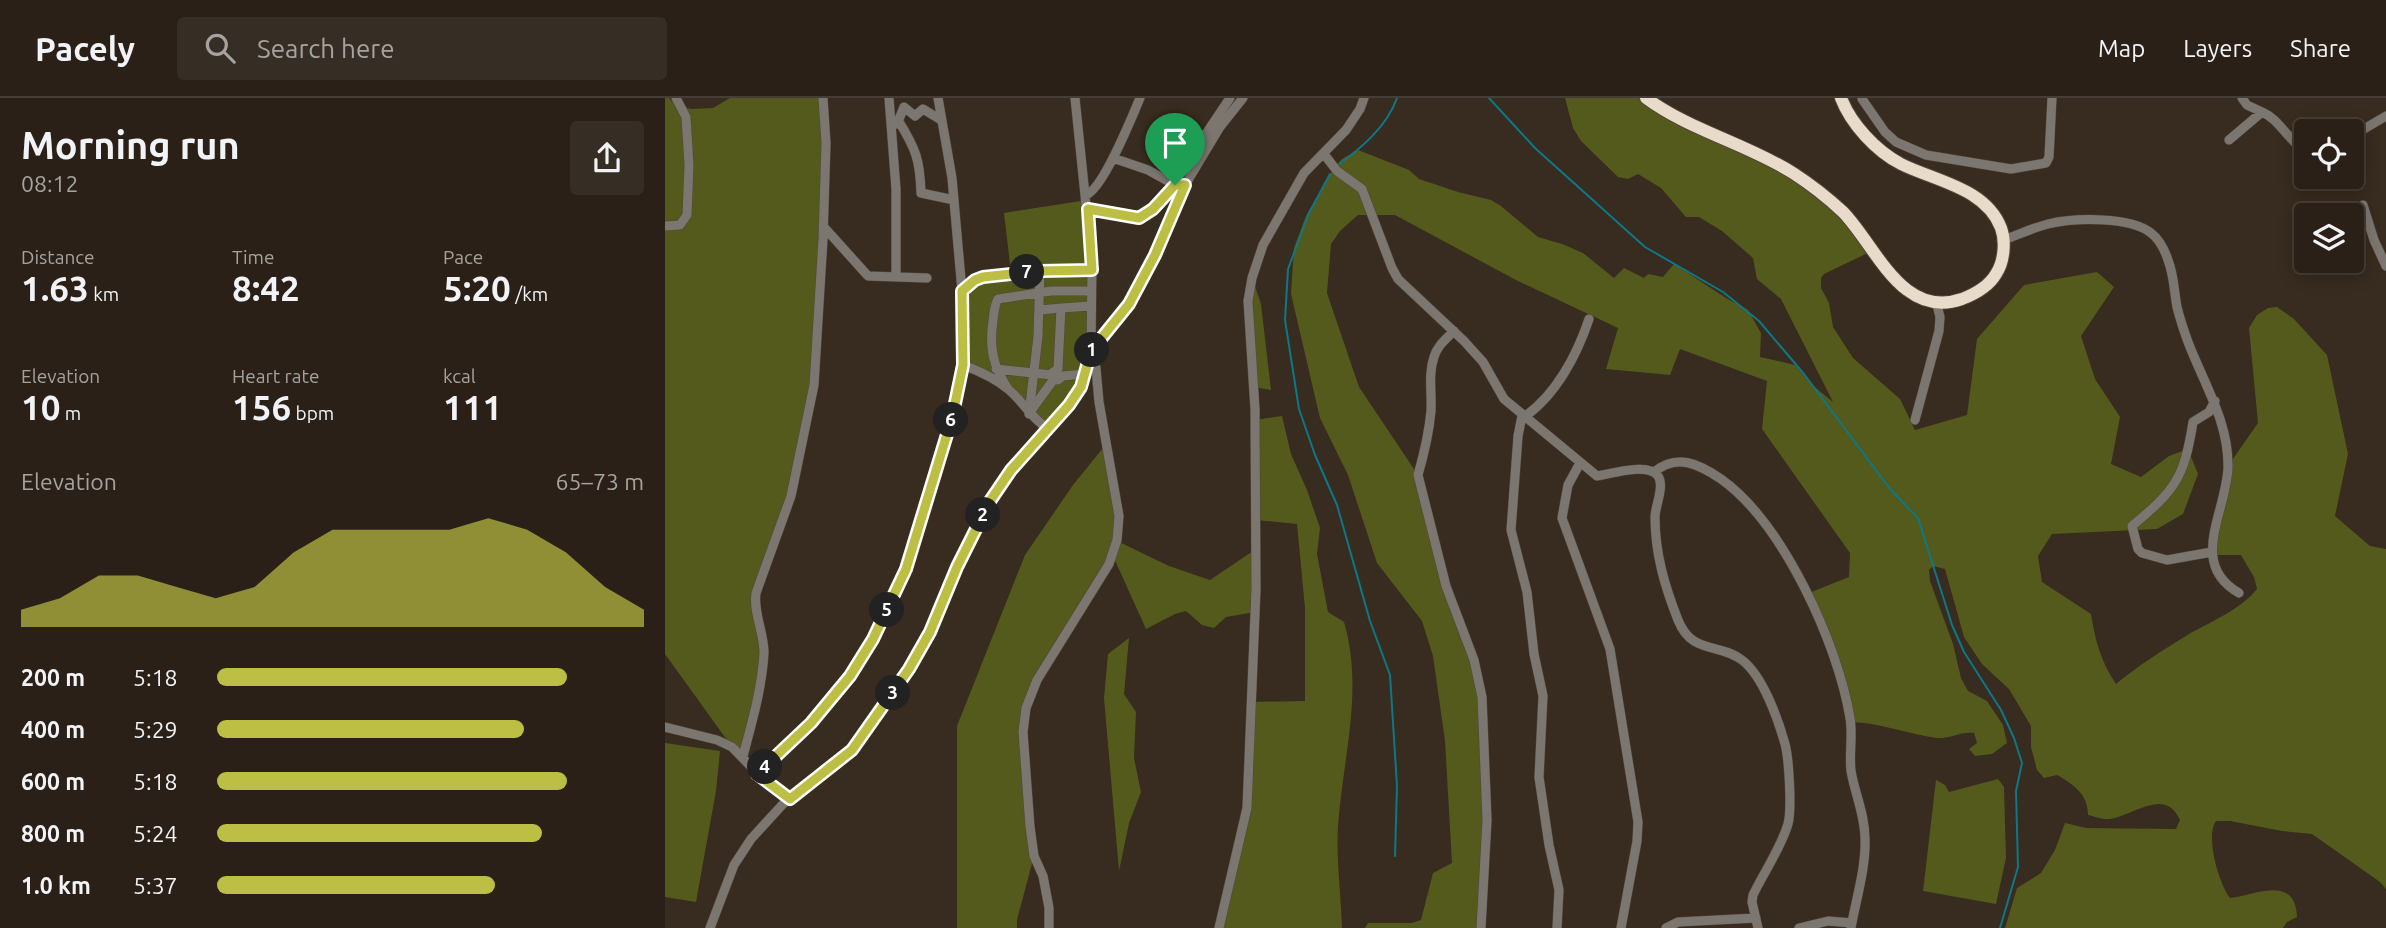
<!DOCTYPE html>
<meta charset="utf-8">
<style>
:root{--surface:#2a2017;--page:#362d24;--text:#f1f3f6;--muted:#a5a3a1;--line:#463e36;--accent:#bcbf43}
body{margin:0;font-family:Ubuntu,sans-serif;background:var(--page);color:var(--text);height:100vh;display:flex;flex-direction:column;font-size:26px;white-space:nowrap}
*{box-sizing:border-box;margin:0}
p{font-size:23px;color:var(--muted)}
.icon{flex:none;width:38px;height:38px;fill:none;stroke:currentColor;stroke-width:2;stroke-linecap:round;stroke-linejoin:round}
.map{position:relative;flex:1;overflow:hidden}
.side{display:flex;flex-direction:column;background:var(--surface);width:665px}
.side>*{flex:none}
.buttons{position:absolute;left:1629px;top:21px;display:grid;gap:14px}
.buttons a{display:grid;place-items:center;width:70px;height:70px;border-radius:7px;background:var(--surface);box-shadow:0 4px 18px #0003,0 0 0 2px var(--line);font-size:35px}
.pin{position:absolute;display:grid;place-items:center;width:60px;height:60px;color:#fff;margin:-72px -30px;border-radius:50% 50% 50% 0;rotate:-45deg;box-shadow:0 0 7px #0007}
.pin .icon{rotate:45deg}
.km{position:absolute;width:35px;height:35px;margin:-18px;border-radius:50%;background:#222;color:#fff;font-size:19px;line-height:35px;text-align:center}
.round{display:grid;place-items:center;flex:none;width:74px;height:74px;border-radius:7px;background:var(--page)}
.overview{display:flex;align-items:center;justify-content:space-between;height:119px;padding:0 21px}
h1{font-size:38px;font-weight:700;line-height:52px}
.stats{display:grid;grid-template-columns:repeat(3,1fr);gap:10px;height:119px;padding:7px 21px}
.stats div{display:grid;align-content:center}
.stats b{font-size:35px;font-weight:700}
.stats small{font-size:19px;font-weight:400}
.stats p{font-size:19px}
.chart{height:196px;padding:14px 21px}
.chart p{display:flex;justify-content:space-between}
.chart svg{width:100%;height:126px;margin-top:7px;fill:var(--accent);opacity:.7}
ul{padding:0 21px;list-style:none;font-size:23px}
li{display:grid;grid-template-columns:112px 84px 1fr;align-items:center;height:52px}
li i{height:18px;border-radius:9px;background:var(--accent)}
header{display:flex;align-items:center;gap:42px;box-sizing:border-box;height:98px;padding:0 35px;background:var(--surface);border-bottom:2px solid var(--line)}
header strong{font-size:33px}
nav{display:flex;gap:38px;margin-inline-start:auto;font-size:24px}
.search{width:490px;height:63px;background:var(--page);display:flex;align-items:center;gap:18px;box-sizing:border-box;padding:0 24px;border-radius:7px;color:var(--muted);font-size:26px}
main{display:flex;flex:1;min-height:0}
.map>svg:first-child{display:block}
</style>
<header>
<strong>Pacely</strong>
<div class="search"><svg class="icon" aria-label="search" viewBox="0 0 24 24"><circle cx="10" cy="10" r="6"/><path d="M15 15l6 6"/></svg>Search here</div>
<nav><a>Map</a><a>Layers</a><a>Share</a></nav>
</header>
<main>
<section class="side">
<div class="overview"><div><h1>Morning run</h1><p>08:12</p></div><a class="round"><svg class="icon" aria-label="share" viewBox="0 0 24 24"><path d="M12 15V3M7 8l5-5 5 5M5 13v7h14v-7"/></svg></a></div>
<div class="stats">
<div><p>Distance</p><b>1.63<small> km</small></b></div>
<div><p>Time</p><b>8:42</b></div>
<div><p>Pace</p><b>5:20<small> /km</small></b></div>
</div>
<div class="stats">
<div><p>Elevation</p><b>10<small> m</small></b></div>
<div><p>Heart rate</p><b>156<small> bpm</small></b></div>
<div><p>kcal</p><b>111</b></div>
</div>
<div class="chart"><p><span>Elevation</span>65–73 m</p>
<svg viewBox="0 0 160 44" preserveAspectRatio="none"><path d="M0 44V38L10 34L20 26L30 26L40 30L50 34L60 30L70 18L80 10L90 10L100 10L110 10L120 6L130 10L140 18L150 30L160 38V44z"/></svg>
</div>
<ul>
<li><b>200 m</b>5:18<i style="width:82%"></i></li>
<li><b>400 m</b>5:29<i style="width:72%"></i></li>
<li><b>600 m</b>5:18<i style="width:82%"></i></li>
<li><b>800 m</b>5:24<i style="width:76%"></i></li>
<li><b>1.0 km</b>5:37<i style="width:65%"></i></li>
</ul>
</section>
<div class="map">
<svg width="1721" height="830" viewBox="0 0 1721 830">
<rect width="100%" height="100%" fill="#382b1f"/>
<path fill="#545a1c" d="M0,0H4L9,6L26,11L48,10L65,0H158L160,30L149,286L126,398L93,487L99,551L78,658L67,649L0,556Z
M900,0H981L1082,50L1165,103L1207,153L1159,176L1156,180V190L1164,205L1168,229L1188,260L1235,301L1250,332L1302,317L1312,241L1359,187L1432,174L1449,189L1416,238L1430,281L1455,319L1446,366L1476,379L1504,358L1523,351L1533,376L1518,416L1492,431L1387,436L1373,458L1377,484L1426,516C1430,542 1436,564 1451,586C1474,567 1498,552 1524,536C1547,523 1575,512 1592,491L1589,479L1576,457H1547L1563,368L1593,325L1584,230L1592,217L1603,210L1612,209L1629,221L1662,257L1683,356L1670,418L1705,448L1721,451V791L1715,784L1647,736L1617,733L1565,723H1551C1540,738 1554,786 1565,800C1591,797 1630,776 1632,819L1622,824L1618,830H1340L1352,790L1376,775L1390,752L1400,725L1421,730L1511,731L1515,722C1499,686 1465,722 1440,721C1435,721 1429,718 1423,717C1423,696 1409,687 1392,677L1379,680L1372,672L1366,649V628L1344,591L1317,566L1299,539L1280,471L1268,468L1264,472L1265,483L1288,546L1296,580L1303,593L1322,603L1338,627L1342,645L1327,656L1310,658L1304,651L1312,645L1309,635C1296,633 1285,641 1272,640C1243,636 1216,625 1186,624L1144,495L1184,479L1185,455L1097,331L1102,283L1015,251L1005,277L941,271L953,230L851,182L730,117H693L675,133L666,146L662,195L694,289L753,377L781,488L814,584L822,722L816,830H700L703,825H747L756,822L768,775L787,765L780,643L768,558L757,523L712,465L683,377L655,320L626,196L629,150L641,118L669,70L677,61L693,52L744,72L754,81L793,94L826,102L836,108L873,139L897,146L918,155L949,180L959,170L979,180L983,176L998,179L1009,166L1061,200L1083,212L1096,235L1095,259L1130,267L1146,286L1168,304L1116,201L1092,181L1088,160L1057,133L1034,119H1021L996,90L973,76L963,81L953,79L916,43L908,30Z
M422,102L425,225L417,290L385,332L350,299L298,267L297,193L310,182L346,175L339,115Z
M587,180L596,206L606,292L589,289L584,230Z
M617,318L626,356L642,392L655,430L652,456L663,514L679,524C699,592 678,659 673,728C671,761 676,796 677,830H554L580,725L587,604L640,603V510L632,426L591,422L590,322Z
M442,345L453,407L452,443L504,468L545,482L591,451L590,514L561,519L549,530L537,527L521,513L510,516L481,531L448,458L361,610L369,758L352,822V830H292V628L360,457L408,387Z
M464,540L459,596L471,614L469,660L476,694L464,725L454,773L439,600L443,556Z
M0,645L55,653L51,693L31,804L0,799Z
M1333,681L1339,689L1341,760L1331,806L1258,793L1271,682L1280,687L1284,694Z"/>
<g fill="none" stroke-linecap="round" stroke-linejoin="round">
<path stroke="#0d7887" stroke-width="2" d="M824,0L870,50L980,149L1058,194L1094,223L1139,276L1225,391L1253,420L1287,527L1299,554L1336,612L1349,640L1357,665L1351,693L1353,769L1335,830
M672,68C696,50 722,29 732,0
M665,76L644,115L623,171L620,222L634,311L650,357L672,407L705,523L725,577L732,688L730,758"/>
<defs>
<path id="minor" d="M224,0L231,91V179
M1577,0L1582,7L1597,14
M1197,1L1220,34L1231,44L1261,57L1346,71L1381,65L1384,59L1387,0
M233,22C251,51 255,62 256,95L289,102
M232,26L239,9L250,18L258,11L276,22
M1687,34L1699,31L1721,18
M1564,42L1597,14C1614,21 1623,42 1639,52L1642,51
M659,56L672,73L697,91L727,170L733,181L799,243L818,264L839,301L932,378C946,376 983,364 993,378C1000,388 990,408 990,419C990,456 1000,489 1013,522C1027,557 1053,544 1077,562C1098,578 1113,621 1120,646C1124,661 1127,711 1123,726C1116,750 1099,774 1088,797L1087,804L1093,830
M448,60L483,72L510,87L516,73L565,0
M421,97C438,91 467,19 475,0
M1698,107L1709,142L1721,168
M423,111L474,120L488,111L510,87H515
M0,128L15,127L22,117L24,67L21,19L11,0
M158,128L203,178L262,180
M1338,142C1353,137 1367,130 1383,126C1408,120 1465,118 1486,135C1494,141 1500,153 1503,162C1509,177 1509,193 1512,209C1515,221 1519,233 1523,244C1539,286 1564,324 1563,370C1561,415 1523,466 1574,495
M297,193L310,182L318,179L375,173
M396,210L426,208
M375,212L396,210L393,271L387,275V278L393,282L398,278L419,276
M789,233C781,241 772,248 769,259C763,276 767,295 766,313C764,335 759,356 753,377L781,488L809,562L817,599L822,722L816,830
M298,267C314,273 330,280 343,291C358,303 366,320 382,330
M331,271L387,277
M343,291C328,268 324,250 328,223C329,215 329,208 333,201L386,193H426
M365,314L389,281
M364,316L373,238L375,173L427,172
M857,318L853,338L846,432L862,494L869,556L878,598L874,679L884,747L894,792L892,830
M859,319C891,297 912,257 924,221
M1250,322L1274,233L1275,219L1271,203
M915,365L903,387L897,420L945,551L973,724L972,743L956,830
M989,374C1012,355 1034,366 1056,381C1118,425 1173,546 1185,620C1188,637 1184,655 1186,673C1190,696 1200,717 1200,741C1201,770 1191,801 1186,830
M1547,454L1502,462L1477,455L1473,451L1467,428C1510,392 1519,381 1528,324L1544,314L1550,303
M0,629L52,642L67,649L99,682L125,701
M78,658C87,624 97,590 99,555C99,534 88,515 91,495L126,398L149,287L158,141L161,45L158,0
M92,676L146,625L185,578L208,541L241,471L287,319L298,267L297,193L287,80L273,0
M45,830L69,767L86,741L118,706L187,652L244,571L265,534L292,469L325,403L346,372L404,307L416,289L426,252L464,206L490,157L520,87L555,29L578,0
M384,830V810L378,778L369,758L365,729L358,634L361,610L372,582L444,466L452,442L454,418L434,304L431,270L426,252L427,165L410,0
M554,830L582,710L591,491L590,311L583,203L587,180L598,147L639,75L681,32L695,11L699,0
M1001,830L1013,824L1091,820
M1134,830L1163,823L1187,825"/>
<path id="highway" d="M981,0C1024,32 1082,46 1128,75C1145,86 1163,100 1178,114C1211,148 1237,222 1297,201C1310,196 1324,188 1331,176C1339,164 1341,144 1336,130C1321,90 1270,83 1236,66C1211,53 1186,26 1176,0"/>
</defs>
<use href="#minor" stroke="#53463b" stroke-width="10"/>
<use href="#highway" stroke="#53463b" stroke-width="14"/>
<use href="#minor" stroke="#7b766f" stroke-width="9"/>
<use href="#highway" stroke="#e8dbc9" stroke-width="12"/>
</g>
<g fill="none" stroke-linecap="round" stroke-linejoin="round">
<defs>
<path id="route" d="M510,87H520L490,157L464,206L426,253L416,289L404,307L346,372L325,403L292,469L265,534L244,571L187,652L125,701L92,676L146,625L185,578L208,541L241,471L287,320L298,267L297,193L310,182L318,179L375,173L427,172L423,111L474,120L488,111Z"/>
</defs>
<use href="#route" stroke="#fff" stroke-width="14"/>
<use href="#route" stroke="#bcbf43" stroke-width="9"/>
</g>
</svg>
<div class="buttons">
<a><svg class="icon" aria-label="locate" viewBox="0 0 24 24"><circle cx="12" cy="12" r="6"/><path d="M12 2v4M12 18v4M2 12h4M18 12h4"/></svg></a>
<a><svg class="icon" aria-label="layers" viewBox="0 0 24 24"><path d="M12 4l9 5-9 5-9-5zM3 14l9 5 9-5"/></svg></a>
</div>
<div class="pin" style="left:510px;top:87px;background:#1e9e55"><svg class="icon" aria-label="arrive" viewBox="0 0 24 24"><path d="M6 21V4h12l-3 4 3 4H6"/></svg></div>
<b class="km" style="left:427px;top:252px">1</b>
<b class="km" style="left:318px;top:417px">2</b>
<b class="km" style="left:228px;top:595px">3</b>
<b class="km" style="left:100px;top:669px">4</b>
<b class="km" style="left:222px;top:512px">5</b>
<b class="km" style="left:286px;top:322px">6</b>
<b class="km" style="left:362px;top:174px">7</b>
</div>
</main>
